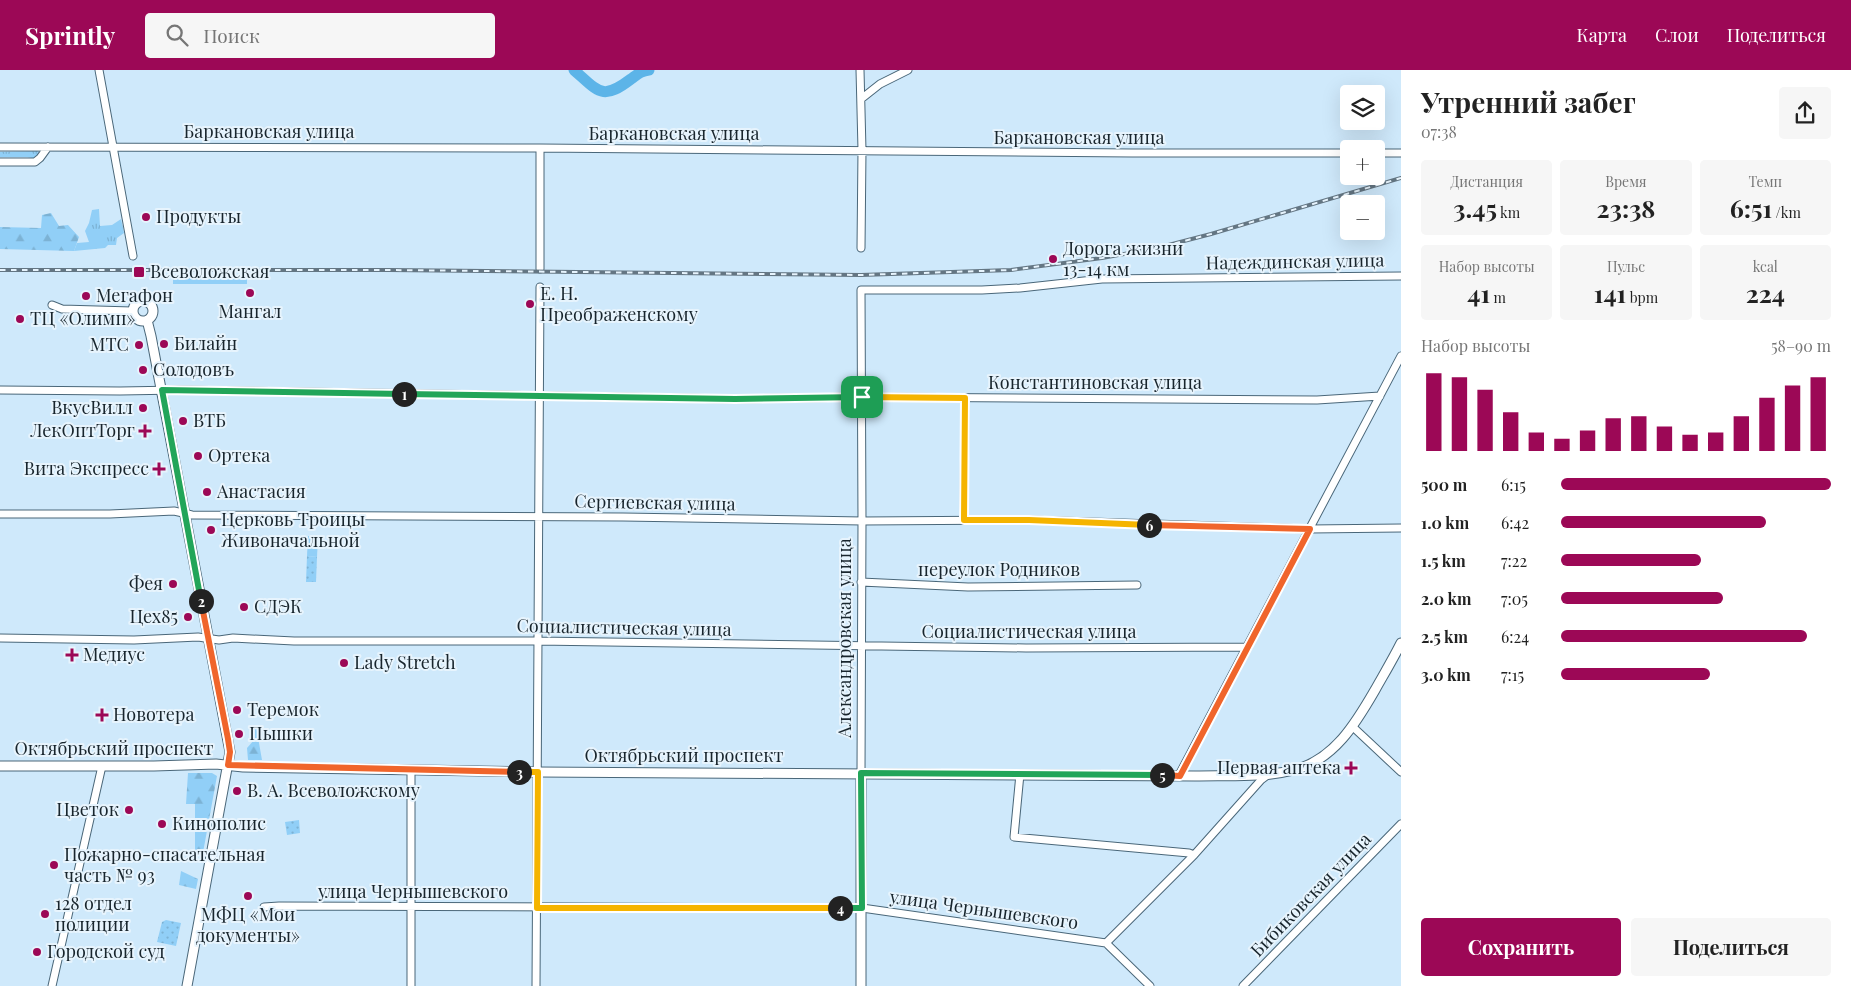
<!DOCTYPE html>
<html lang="ru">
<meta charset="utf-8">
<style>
:root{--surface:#fff;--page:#f6f6f6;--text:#222;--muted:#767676;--accent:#9c0856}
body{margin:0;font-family:"Playfair Display",serif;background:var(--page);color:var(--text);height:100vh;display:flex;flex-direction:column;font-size:19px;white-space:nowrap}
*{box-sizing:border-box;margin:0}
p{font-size:16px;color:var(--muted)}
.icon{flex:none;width:28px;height:28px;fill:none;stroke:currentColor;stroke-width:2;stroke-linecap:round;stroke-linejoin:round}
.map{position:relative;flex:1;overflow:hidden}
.side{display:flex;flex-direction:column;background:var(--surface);width:450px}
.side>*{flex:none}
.buttons{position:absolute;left:1340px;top:15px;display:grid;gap:10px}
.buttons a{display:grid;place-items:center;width:45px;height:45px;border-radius:5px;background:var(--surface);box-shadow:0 5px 20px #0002;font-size:25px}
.pin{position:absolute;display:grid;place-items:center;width:42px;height:42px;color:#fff;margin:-21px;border-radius:10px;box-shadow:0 2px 8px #0006}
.km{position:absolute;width:25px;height:25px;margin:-12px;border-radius:50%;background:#222;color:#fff;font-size:14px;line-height:25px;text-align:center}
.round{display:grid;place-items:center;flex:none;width:52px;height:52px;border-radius:5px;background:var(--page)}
.overview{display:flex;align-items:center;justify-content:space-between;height:85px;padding:0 20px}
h1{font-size:28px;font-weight:700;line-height:38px}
.figures{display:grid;grid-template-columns:repeat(3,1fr);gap:8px;height:85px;padding:5px 20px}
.figures div{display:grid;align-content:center;border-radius:5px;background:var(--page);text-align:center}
.figures b{font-size:25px;font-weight:700}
.figures small{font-size:14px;font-weight:400}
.figures p{font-size:14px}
.chart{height:140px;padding:10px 20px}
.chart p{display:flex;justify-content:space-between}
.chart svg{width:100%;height:90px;margin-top:5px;stroke:var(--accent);stroke-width:6}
.button{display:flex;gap:10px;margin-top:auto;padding:10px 20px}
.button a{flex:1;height:58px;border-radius:5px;background:var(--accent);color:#fff;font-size:20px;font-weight:700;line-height:58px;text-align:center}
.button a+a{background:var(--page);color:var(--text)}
ul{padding:0 20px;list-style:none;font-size:16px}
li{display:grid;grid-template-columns:80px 60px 1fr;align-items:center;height:38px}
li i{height:12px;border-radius:6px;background:var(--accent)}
header{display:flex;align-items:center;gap:30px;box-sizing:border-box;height:70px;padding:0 25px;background:var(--accent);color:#fff}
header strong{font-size:24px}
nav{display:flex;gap:28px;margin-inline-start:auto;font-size:18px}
.search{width:350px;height:45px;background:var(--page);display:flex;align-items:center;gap:12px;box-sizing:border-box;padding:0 18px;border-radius:5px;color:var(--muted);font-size:19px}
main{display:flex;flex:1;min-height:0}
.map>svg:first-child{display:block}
</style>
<header>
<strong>Sprintly</strong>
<div class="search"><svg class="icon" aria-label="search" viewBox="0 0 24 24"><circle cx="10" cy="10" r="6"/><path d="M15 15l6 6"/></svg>Поиск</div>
<nav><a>Карта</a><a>Слои</a><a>Поделиться</a></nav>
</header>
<main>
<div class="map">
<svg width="1401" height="916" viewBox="0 0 1401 916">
<defs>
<pattern id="grass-tufts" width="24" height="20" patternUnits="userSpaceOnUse" patternTransform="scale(1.25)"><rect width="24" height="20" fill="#91cff7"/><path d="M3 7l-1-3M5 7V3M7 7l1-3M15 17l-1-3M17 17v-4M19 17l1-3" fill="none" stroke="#7cb2d4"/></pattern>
<pattern id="forest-firs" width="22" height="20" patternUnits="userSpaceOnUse" patternTransform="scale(1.25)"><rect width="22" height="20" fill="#91cff7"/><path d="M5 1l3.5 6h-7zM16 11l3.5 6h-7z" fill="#7cb2d4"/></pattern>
<pattern id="park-dots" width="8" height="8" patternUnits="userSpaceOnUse" patternTransform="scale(1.25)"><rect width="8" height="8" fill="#91cff7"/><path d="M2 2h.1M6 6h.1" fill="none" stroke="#7cb2d4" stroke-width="1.8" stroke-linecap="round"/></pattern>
</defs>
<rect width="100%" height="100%" fill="#cfe9fb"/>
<path fill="url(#grass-tufts)" d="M38,81L39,85L36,89L27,87H0V82Z
M99,139L100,156L112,155L121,149L124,163L117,168L116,175H108L105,178L74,181L77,173L89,172L85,161L89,153L92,140Z
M173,208H247V214H173Z"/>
<path fill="url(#forest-firs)" d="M51,143L59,156L68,155L79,167L74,181L0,179V157L41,158L42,145Z
M252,656H256L262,690H248L247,678L254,670Z
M188,703H212L217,706L202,788L195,784V734H186Z
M181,801L198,809L196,819L179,815Z"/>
<path fill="url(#park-dots)" d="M307,486L317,487L316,512H306Z
M299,750L300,763L287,765L285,752Z
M166,850L181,853L176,876L157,872L162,852Z"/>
<path fill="#91cff7" d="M308,466L318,467L317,487L307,486Z"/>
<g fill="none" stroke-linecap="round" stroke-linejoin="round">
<path stroke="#5cb4e8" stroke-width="11" d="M574,0C599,22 602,31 631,9C638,4 641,1 649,0"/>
<defs>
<path id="minor" d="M99,0L133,186
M860,0L862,80L861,178
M861,29L880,14L908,0
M0,77L540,78L1132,83H1349
M1376,83H1401
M0,92H35L40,88L48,77
M540,199V78
M52,235L62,239L132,241
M0,320L120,321L179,320L735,329L862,327L1317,330L1380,326
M0,444H110L174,441L192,445L623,447L862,451L1029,450L1310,459L1401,458
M964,450L965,328
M861,512L968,517L1137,515
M0,568L134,570L198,567L219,570L233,568L294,571H537L1026,578L1248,577
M1353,657L1401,702
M861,703L862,451L861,220H982L1020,218L1102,209L1401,206
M1020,704L1014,767L1189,783L1194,785
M1179,705L1401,286
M264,837L279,836L862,838L1106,873L1194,785L1261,710L1269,704
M1106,873L1150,916
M52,916L102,696
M411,916V700
M536,916L540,217
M1243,916L1401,754"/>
<path id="tertiary" d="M133 241a10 10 0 1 1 20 0a10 10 0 1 1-20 0Z
M147,250L151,266L230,682L187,916
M0,696H154L216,694L243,697L538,702L1195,706C1228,705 1262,708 1294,700C1334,690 1356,653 1375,620C1384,604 1393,589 1401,573
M861,703V916"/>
</defs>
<use href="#minor" stroke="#4a6779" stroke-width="9"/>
<use href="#tertiary" stroke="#4a6779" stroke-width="11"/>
<use href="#minor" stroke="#fff" stroke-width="7"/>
<use href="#tertiary" stroke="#fff" stroke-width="9"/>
<defs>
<path id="rail" d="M0,200H389L861,205L1011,200L1102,188L1157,178L1211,164L1401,108"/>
</defs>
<use href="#rail" stroke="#647683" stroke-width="4"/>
<use href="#rail" stroke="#e7f4fd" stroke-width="2" stroke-dasharray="5.5" stroke-linecap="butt"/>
</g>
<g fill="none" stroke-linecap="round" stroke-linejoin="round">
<defs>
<path id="split-1" d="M404,324L735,329L862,327"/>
<path id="split-2" d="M201,531L162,320L404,324"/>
<path id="split-3" d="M201,531L228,669L230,682L228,695L519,702"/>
<path id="split-4" d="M519,702H538L537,838H840"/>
<path id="split-5" d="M840,838H862L861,703L1162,705"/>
<path id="split-6" d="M1149,455L1310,459L1180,706L1162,705"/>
<path id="split-7" d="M862,327L965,328L964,450H1029L1149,455"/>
</defs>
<use href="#split-1" stroke="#fff" stroke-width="10"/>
<use href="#split-2" stroke="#fff" stroke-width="10"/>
<use href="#split-3" stroke="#fff" stroke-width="10"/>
<use href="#split-4" stroke="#fff" stroke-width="10"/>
<use href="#split-5" stroke="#fff" stroke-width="10"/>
<use href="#split-6" stroke="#fff" stroke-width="10"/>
<use href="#split-7" stroke="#fff" stroke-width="10"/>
<use href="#split-1" stroke="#22a559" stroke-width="6"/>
<use href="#split-2" stroke="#22a559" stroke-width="6"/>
<use href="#split-3" stroke="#f0652b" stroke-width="6"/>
<use href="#split-4" stroke="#f5b400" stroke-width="6"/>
<use href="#split-5" stroke="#22a559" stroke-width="6"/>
<use href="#split-6" stroke="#f0652b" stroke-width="6"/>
<use href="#split-7" stroke="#f5b400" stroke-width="6"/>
</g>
<g fill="#9c0856" stroke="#e7f4fd" stroke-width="2">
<circle cx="146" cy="147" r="5"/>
<circle cx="1053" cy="189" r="5"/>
<rect x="133" y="196" width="12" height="12" rx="2.5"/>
<circle cx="250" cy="223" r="5"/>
<circle cx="86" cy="226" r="5"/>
<circle cx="530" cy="234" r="5"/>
<circle cx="20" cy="249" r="5"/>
<circle cx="164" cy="274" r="5"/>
<circle cx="139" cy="275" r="5"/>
<circle cx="143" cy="300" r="5"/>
<circle cx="143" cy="338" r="5"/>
<circle cx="183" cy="351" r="5"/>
<path d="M142.5 353.5h5v5h5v5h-5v5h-5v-5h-5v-5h5z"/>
<circle cx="198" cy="386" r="5"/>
<path d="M156.5 391.5h5v5h5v5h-5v5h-5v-5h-5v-5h5z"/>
<circle cx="207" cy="422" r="5"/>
<circle cx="211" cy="460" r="5"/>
<circle cx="173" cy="514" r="5"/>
<circle cx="244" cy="537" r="5"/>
<circle cx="188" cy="547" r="5"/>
<path d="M69.5 577.5h5v5h5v5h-5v5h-5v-5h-5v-5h5z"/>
<circle cx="344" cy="593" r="5"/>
<circle cx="237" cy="640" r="5"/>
<path d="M99.5 637.5h5v5h5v5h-5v5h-5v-5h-5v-5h5z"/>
<circle cx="239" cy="664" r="5"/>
<path d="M1348.5 690.5h5v5h5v5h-5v5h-5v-5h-5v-5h5z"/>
<circle cx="237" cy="721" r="5"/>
<circle cx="129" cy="740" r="5"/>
<circle cx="162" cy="754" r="5"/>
<circle cx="54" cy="795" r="5"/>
<circle cx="248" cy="826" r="5"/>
<circle cx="45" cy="844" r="5"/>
<circle cx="37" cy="882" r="5"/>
</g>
<g text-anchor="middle" stroke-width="4" stroke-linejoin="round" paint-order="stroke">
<g font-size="18" fill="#18252d" stroke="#e7f4fd">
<text x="269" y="68">Баркановская улица</text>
<text x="674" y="70">Баркановская улица</text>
<text x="1079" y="74">Баркановская улица</text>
<text transform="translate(1295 192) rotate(-1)" y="6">Надеждинская улица</text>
<text x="1095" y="319">Константиновская улица</text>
<text transform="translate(655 433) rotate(1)" y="6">Сергиевская улица</text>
<text x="999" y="506">переулок Родников</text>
<text transform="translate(624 558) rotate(1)" y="6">Социалистическая улица</text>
<text x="1029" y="568">Социалистическая улица</text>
<text transform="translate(845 568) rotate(-90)" y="6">Александровская улица</text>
<text x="114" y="685">Октябрьский проспект</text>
<text x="684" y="692">Октябрьский проспект</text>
<text x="413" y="828">улица Чернышевского</text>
<text transform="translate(1311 825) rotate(-46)" y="6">Бибиковская улица</text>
<text transform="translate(984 840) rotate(8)" y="6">улица Чернышевского</text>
</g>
<g font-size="18" fill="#18252d" stroke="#e7f4fd" text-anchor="start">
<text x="156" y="153">Продукты</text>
<text x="1063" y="185">Дорога жизни<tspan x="1063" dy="21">13-14 км</tspan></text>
<text x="150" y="208">Всеволожская</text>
<text x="540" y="230">Е. Н.<tspan x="540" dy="21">Преображенскому</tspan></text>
<text x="96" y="232">Мегафон</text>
<text x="250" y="248" text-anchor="middle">Мангал</text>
<text x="30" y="255">ТЦ «Олимп»</text>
<text x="174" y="280">Билайн</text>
<text x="129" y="281" text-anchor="end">МТС</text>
<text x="153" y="306">Солодовъ</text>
<text x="133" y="344" text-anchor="end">ВкусВилл</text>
<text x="193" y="357">ВТБ</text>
<text x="135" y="367" text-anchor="end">ЛекОптТорг</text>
<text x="208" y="392">Ортека</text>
<text x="149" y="405" text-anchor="end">Вита Экспресс</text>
<text x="217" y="428">Анастасия</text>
<text x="221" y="456">Церковь Троицы<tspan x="221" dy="21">Живоначальной</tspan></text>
<text x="163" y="520" text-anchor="end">Фея</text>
<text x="254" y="543">СДЭК</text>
<text x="178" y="553" text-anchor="end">Цех85</text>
<text x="83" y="591">Медиус</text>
<text x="354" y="599">Lady Stretch</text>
<text x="247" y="646">Теремок</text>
<text x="113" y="651">Новотера</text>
<text x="249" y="670">Пышки</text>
<text x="1341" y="704" text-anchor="end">Первая аптека</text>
<text x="247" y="727">В. А. Всеволожскому</text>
<text x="119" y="746" text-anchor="end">Цветок</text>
<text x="172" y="760">Кинополис</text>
<text x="64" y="791">Пожарно-спасательная<tspan x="64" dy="21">часть № 93</tspan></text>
<text x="55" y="840">128 отдел<tspan x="55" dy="21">полиции</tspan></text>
<text x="248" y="851" text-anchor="middle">МФЦ «Мои<tspan x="248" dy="21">документы»</tspan></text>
<text x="47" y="888">Городской суд</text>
</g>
</g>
</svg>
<div class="buttons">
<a><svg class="icon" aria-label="layers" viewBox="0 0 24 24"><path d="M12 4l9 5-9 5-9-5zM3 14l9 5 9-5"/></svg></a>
<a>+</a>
<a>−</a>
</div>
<div class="pin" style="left:862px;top:327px;background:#1e9e55"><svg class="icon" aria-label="arrive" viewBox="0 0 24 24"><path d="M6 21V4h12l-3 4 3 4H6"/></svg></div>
<b class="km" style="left:404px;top:324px">1</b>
<b class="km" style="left:201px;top:531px">2</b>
<b class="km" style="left:519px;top:702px">3</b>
<b class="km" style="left:840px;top:838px">4</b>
<b class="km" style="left:1162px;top:705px">5</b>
<b class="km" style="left:1149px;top:455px">6</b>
</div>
<section class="side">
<div class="overview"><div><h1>Утренний забег</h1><p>07:38</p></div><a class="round"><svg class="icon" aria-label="share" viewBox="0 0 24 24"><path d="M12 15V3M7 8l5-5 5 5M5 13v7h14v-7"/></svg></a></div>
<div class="figures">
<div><p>Дистанция</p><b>3.45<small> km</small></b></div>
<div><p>Время</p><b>23:38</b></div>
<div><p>Темп</p><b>6:51<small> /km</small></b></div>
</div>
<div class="figures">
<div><p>Набор высоты</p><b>41<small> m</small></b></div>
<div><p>Пульс</p><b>141<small> bpm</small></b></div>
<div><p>kcal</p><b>224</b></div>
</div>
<div class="chart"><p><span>Набор высоты</span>58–90 m</p>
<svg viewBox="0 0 160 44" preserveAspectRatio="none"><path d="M5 44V6M15 44V8M25 44V14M35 44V25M45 44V35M55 44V38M65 44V34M75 44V28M85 44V27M95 44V32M105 44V36M115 44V35M125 44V27M135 44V18M145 44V12M155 44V8"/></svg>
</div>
<ul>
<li><b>500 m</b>6:15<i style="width:100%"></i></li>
<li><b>1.0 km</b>6:42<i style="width:76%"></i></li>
<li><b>1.5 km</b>7:22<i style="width:52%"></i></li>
<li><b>2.0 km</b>7:05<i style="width:60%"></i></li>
<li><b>2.5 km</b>6:24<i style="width:91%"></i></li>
<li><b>3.0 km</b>7:15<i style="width:55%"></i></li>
</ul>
<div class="button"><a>Сохранить</a><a>Поделиться</a></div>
</section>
</main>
